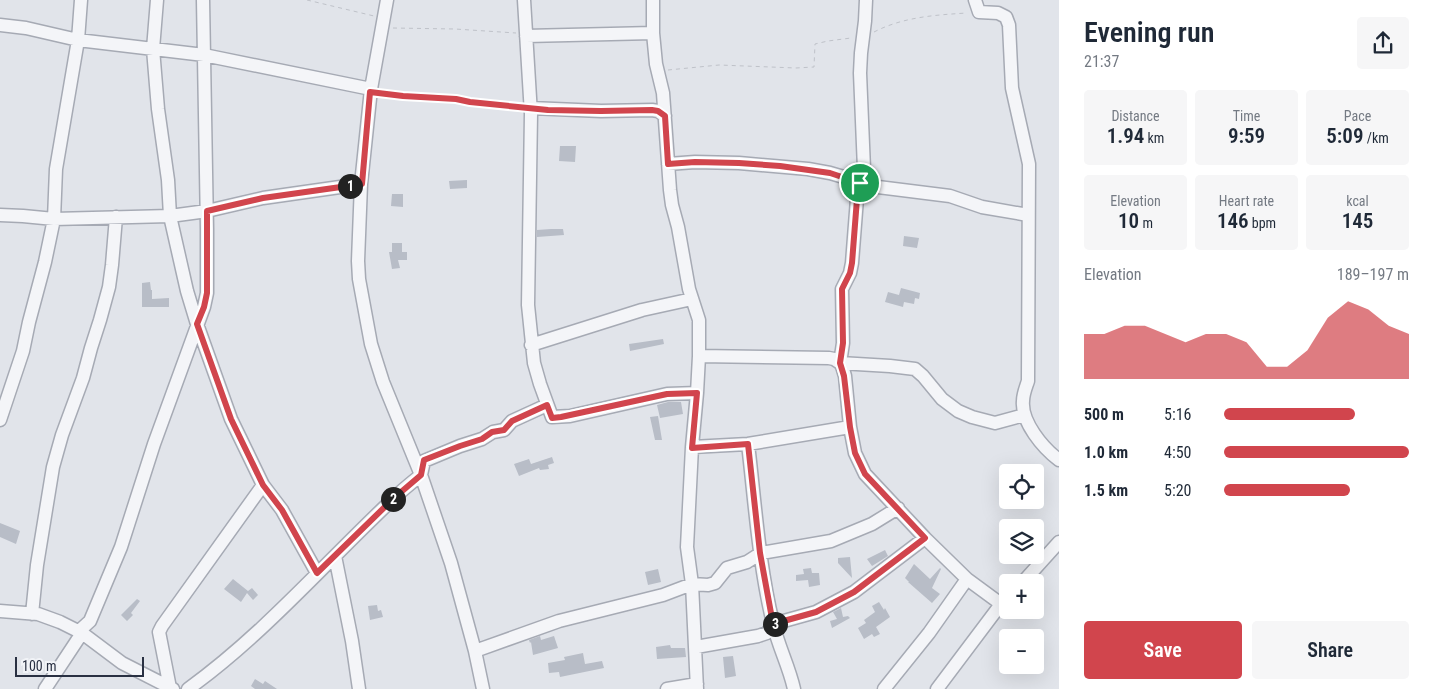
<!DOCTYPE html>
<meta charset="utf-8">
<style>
:root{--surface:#fff;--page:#f6f6f7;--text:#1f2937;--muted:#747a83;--accent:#d1454d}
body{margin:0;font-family:"Roboto Condensed",sans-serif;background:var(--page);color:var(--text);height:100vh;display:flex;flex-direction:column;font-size:19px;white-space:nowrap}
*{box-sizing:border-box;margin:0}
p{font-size:16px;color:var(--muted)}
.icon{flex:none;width:28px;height:28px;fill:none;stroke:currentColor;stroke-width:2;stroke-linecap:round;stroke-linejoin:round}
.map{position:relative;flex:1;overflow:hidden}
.details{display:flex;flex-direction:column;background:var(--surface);width:375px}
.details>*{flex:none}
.fabs{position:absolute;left:999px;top:464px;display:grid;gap:10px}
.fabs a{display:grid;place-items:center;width:45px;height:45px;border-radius:5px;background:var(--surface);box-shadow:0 5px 20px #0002;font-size:25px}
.scale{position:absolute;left:15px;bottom:12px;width:129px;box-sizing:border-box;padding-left:5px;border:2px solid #293042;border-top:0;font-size:14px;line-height:18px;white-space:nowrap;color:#293042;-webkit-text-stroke:4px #f1f3f7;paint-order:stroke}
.pin{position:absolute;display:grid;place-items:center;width:42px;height:42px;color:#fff;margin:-21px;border:2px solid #fff;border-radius:50%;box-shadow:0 1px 5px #0007}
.km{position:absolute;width:25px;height:25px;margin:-12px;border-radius:50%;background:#222;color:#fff;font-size:14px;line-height:25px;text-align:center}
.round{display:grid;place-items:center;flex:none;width:52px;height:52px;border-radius:5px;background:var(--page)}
.headline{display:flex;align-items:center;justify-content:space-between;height:85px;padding:0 25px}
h1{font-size:28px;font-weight:600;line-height:38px}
.stats{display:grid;grid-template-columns:repeat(3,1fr);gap:8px;height:85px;padding:5px 25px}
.stats div{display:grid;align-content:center;border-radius:5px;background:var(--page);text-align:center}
.stats b{font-size:21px;font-weight:600}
.stats small{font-size:14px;font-weight:400}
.stats p{font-size:14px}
.chart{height:140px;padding:10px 25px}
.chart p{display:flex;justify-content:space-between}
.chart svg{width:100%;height:90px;margin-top:5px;fill:var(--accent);opacity:.7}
.action{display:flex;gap:10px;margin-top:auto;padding:10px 25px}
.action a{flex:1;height:58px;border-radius:5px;background:var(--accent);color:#fff;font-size:20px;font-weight:600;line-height:58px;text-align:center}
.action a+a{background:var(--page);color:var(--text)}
ul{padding:0 25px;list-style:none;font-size:16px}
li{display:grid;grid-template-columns:80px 60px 1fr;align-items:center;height:38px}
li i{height:12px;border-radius:6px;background:var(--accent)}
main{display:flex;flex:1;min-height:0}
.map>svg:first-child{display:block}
</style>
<main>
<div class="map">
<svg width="1059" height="689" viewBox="0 0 1059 689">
<rect width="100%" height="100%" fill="#e1e4ea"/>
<path fill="#b8bdc7" d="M560,146H576L575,162L559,161Z
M467,180V188L450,189L449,181Z
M392,194H403V207L391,206Z
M551,229H563L564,235L537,237V230Z
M904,236L919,238L917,248L903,246Z
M392,243H402V252H407V260H398L400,268L392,269L389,252H392Z
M150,282L151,290H152V299L169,298V307H142V283Z
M901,288L920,293L919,299L915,298L914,304L904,302L903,307L885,302L888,292L899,295Z
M663,339L664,344L630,351L629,344Z
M668,402H681L683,414L660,418L657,405Z
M658,416L662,440H655L650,417Z
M552,457L554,463L548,465L549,469L540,470L539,468L519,476L514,464L529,459L531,464Z
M0,523L20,531L16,544L0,537Z
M885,550L888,556L872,566L867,559Z
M850,557L852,578L838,563V558Z
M914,564L930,579L940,568L941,569L932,588L940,594L932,603L908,582H909L905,578Z
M811,568L812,573H819L820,585L809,587L808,580L796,581V575L804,574L803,569Z
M658,569L661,582L648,585L645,572Z
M233,579L248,591L252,588L258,595L253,600L247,593L241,602L224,589Z
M137,599L140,601L131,613L133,615L127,621L121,615Z
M879,602L884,610L885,608L890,617L876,627L880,634L874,637L872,634L864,639L858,628L866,623L864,620L875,612L872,606Z
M377,605L378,611L381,610L383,617L370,620L368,606Z
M841,608L843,617L848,616L850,618L832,628L830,621L837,619L833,612Z
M540,636L541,640L554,636L558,648L533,655L531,642L530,643L529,640Z
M670,645L671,648H685L686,657L657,659L656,647Z
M583,653L585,664L602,661L604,668L560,677L559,672L549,673L548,663L565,660L564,657Z
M733,656L736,676L725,678L723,657Z
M255,679L263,684L265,681L277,689H255L251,686Z"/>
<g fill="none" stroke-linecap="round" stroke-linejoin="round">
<defs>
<path id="minor" d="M157,0L153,49L158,109L168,180L170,216L187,291L197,324L231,419L263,485L282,510L317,573
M387,0L371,89L361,184L358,261L359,279L371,344L383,382L421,475L451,563L475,651L483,689
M524,0L531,114L528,305L534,363L540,384L552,417L570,416L667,394L697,393
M653,0V33L656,64L663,93L670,190L672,205L678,227L689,289L699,320V356L697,393L692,447L687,547L692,584L697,689
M866,0L865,21L861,53L860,73L864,169L858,186L852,263L850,273L842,289L843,343L840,363L890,366L915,369L923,376L942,399L958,411L972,417L995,423L1024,415
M975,0L979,12L998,13L1006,17L1009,25L1012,88L1029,164L1028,381C1026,387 1023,394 1023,401C1021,422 1043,448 1059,460
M0,25L26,28L78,40L204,55L371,89
M526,36L653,33
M531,108L601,111L652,110L658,111L665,116
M668,164L695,162L739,163L808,169L830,173L878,187L950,196L982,207L1028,215
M0,215L23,216L54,219L170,216L207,211L263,198L361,184
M531,345L642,310L692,299
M699,356L829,358L834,359L840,363L842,366L845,376L850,427L855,453L865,474L925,538L967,579L1001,604
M0,420L23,351L29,322L45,262L54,219L56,169L78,40L81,0
M748,444C755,503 759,566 773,623C778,646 789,666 794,689
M692,447L748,444L850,427
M335,556L352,641L359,689
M1023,582L1059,542
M0,611L38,614L60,622L82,633L122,663L173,689
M32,614L37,565L53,467L62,435L83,378L91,348L100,320L109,287L112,265L116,217
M78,632L90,621L121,547L154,444L204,307L207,293V229L203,0
M696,647L758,636L767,633L773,624L816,612L854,592L925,538
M475,651L559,621L663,595L692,584L708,585L715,583L727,568L747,562L761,553L831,541L872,524L898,508
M170,688L160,637L159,632L162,626L263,485
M45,689L82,633
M188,689C263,635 325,563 392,500C401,491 411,483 421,475L424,461L460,446L482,439L493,432L504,430L512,421L547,405
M667,689L697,684
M884,689L929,633L967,579
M937,689L1001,604L1008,600"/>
</defs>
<use href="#minor" stroke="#a6aab4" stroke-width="15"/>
<path stroke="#bfc2c9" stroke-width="1" stroke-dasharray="4 4" stroke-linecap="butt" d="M307,0L374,16
M393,28L455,29L516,33
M874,32C903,17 935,15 967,13
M668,70L719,65L796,68L814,67L815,44L828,41L851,38
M383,93L456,99L470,102L520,107"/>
<use href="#minor" stroke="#f4f5f8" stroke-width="12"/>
</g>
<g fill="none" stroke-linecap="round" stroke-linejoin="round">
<defs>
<path id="route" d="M370,92L403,96L456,99L470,102L548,110L601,111L652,110L658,111L665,116L668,164L695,162L739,163L780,166L830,173L860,183L858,186L852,263L850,273L842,289L843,343L840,363L844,376L850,427L855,453L865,474L925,538L854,592L816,612L773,624L760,553L748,444L692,448L697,393L667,394L561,417L552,418L547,405L512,421L504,430L492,432L482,439L460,446L424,460L421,475L394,498L317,573L282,510L263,485L231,419L197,324L204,307L207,293V211L263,198L362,184Z"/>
</defs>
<use href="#route" stroke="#fff" stroke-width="10"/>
<use href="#route" stroke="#d1454d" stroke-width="6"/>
</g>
</svg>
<div class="fabs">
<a><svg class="icon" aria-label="locate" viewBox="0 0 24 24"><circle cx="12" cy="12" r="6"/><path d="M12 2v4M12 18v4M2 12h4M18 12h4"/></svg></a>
<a><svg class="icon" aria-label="layers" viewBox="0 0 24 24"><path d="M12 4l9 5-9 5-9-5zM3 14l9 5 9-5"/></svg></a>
<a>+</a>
<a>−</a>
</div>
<div class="scale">100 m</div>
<div class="pin" style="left:860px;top:183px;background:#1e9e55"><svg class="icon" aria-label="arrive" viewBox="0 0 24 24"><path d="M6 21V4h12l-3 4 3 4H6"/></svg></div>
<b class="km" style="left:350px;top:186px">1</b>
<b class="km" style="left:393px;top:499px">2</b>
<b class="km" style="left:775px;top:624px">3</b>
</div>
<section class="details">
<div class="headline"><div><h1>Evening run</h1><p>21:37</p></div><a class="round"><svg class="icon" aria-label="share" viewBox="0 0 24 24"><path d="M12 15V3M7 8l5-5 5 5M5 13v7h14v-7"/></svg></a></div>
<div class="stats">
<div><p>Distance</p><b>1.94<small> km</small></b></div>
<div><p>Time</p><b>9:59</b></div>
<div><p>Pace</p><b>5:09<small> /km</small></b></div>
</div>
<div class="stats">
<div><p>Elevation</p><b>10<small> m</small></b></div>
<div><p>Heart rate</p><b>146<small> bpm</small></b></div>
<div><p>kcal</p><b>145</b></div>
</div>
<div class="chart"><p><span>Elevation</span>189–197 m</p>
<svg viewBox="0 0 160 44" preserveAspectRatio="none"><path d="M0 44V22L10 22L20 18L30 18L40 22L50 26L60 22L70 22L80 26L90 38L100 38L110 30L120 14L130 6L140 10L150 18L160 22V44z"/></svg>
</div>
<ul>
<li><b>500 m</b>5:16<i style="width:71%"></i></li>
<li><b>1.0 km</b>4:50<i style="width:100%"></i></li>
<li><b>1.5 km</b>5:20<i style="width:68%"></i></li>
</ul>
<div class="action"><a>Save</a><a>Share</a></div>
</section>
</main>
